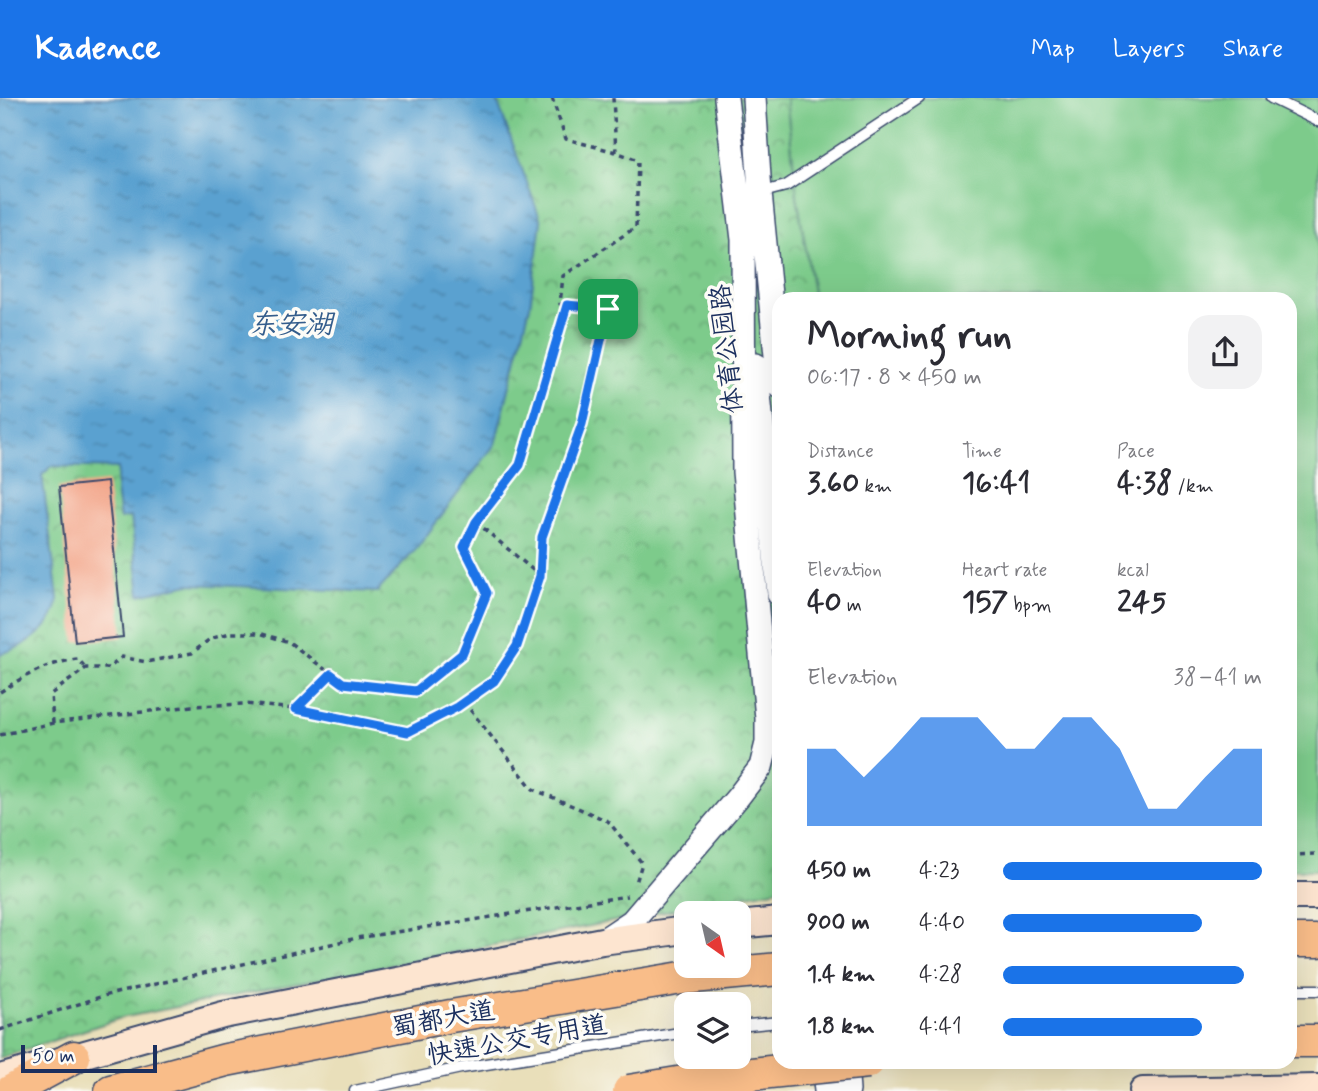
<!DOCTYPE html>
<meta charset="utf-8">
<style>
:root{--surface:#fff;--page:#f2f2f3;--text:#2b2b33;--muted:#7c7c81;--accent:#1a73e8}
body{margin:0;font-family:Mynerve,"LXGW WenKai TC",sans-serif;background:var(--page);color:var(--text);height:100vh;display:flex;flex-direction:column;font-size:26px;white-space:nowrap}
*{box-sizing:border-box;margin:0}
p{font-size:23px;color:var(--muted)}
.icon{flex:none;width:38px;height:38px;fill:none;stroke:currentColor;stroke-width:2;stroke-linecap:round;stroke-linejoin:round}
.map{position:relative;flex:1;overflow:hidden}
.details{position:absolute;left:772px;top:194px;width:525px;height:777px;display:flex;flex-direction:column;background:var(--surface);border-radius:21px;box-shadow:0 7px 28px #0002}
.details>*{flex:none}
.needle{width:46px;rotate:146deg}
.fabs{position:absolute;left:674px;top:803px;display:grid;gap:14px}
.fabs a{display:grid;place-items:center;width:77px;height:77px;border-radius:14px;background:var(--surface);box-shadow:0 7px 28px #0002;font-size:35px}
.scale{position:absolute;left:21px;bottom:18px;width:136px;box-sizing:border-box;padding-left:7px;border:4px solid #1b2f5e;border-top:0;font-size:19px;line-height:24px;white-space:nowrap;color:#1b2f5e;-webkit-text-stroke:5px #fdfcf7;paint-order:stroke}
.pin{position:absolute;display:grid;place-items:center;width:60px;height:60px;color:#fff;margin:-30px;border-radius:14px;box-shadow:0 4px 10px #0006}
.round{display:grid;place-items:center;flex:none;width:74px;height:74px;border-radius:21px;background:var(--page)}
.head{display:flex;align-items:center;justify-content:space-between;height:119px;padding:0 35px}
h1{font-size:38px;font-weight:700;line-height:52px}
.stats{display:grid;grid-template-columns:repeat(3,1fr);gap:10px;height:119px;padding:7px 35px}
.stats div{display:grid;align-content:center}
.stats b{font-size:30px;font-weight:700}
.stats small{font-size:19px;font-weight:400}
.stats p{font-size:19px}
.chart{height:196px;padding:14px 35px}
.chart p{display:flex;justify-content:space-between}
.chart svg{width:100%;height:126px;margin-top:7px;fill:var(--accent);opacity:.7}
ul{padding:0 35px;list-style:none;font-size:23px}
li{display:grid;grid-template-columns:112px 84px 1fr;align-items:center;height:52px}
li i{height:18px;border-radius:9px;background:var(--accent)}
header{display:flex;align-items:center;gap:42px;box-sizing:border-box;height:98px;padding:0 35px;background:var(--accent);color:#fff}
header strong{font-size:33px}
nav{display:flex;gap:38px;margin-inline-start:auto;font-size:24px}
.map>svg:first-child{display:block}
</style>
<header>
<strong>Kadence</strong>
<nav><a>Map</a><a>Layers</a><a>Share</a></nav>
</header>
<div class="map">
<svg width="1318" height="993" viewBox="0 0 1318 993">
<defs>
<pattern id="park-crowns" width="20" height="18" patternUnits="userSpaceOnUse" patternTransform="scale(1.75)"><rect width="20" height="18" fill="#7dcb8b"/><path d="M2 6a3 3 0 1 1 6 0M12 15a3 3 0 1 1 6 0" fill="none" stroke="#66a575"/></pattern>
<pattern id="water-ripples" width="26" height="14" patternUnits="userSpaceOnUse" patternTransform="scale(1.75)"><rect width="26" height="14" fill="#5aa1d0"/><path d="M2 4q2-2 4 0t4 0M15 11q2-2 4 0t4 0" fill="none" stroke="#4a84ac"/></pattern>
</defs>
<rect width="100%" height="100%" fill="#fdfcf7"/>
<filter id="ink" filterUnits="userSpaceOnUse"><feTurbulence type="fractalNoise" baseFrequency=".0143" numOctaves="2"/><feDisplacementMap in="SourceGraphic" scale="14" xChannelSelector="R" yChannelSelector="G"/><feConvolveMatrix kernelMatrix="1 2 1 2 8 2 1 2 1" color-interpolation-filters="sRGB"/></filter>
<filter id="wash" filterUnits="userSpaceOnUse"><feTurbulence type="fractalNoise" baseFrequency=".00686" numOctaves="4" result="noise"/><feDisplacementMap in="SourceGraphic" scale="28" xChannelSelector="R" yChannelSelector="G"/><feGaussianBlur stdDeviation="1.57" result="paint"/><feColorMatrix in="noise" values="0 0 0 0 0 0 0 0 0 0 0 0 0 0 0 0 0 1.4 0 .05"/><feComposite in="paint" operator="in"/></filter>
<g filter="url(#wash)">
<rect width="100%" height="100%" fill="#e9dfba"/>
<path fill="#7dcb8b" stroke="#4c7d74" stroke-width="2" d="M786,0H1318V772H1290V201H814L797,98Z"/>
<path fill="url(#park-crowns)" stroke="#4c7d74" stroke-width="2" d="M0,0H786L797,98L814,201H779V791L121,920L0,960Z"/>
<path fill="url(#water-ripples)" stroke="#3a6897" stroke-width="2" d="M0,0H496L541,123L530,208L495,346L417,450L377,494L189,486L140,497L131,419L120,421L116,392L118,370L52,368L42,377L58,500C56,529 26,549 0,556Z"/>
<g id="blocks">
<path fill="#f3a589" d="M107,384L123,539L75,544L59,389Z"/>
</g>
</g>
<g filter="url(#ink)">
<use href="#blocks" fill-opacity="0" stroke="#3a496c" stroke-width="2"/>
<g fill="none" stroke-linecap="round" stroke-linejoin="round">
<defs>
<path id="service" d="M1271,0L1318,23
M759,95L786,88L919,0
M1290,892H1318
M738,928L779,924
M355,993L461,970L686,934"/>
<path id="tertiary" d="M726,0L744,150
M754,0L760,95L779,288
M756,267L779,496
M602,843L632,823L738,699L761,669L767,645V620L744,374L743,137
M823,964L826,993
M846,964L848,993"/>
<path id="secondary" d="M1290,798H1318
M738,827L779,823
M0,980L223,917L602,843L686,832
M1143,993L1318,990"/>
<path id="trunk" d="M1290,843H1318
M1290,943H1318
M11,993L74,959
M111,993L226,962L451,918L682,880L779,871"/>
</defs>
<use href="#service" stroke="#3a496c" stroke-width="13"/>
<use href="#tertiary" stroke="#3a496c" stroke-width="26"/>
<use href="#secondary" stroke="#3a496c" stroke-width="30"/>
<use href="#trunk" stroke="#3a496c" stroke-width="35"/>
<path stroke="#3a496c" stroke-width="3.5" stroke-dasharray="5 5" stroke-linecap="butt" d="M552,0L566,41L616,54
M476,424L540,478
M0,594C26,577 47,565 78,561L86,570
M464,604L533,691L608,723L642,765L636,785
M296,611L331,576
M53,625L51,596L86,570H109L122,559L146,564L192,555L210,541L230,535H259L289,544L343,585L416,593L462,556L487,495L464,449L476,424L520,367L567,207
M0,637L53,625L192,608L245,606L296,611L408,634L457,609L494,583L517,548L540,478L542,439L582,326L608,211L560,206L563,178L636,129L638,62L616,54L613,0
M1290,757L1318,756
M0,932L103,898L357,840L627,798"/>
<use href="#service" stroke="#fff" stroke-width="10"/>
<use href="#tertiary" stroke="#fff" stroke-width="23"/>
<use href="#secondary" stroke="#fde5d0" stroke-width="26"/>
<use href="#trunk" stroke="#f9bd89" stroke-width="32"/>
<defs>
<path id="trunk-bridge" d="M629,993L702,981L868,964"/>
</defs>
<use href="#trunk-bridge" stroke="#3a496c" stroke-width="35" stroke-linecap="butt"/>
<use href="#trunk-bridge" stroke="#f9bd89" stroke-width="32"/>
</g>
</g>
<g fill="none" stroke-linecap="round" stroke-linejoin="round" filter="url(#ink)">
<defs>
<path id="route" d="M567,207L608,211L582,326L542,439L540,478L517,548L494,583L457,609L408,634L296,611L331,576L343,585L416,593L462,556L487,495L464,449L476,424L520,367Z"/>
</defs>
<use href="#route" stroke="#fff" stroke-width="14"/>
<use href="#route" stroke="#1a73e8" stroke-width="9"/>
</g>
<g text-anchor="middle" stroke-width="7" stroke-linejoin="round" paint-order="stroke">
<g font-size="26" fill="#1b2f5e" stroke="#fdfcf7">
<text transform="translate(726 251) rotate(-96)" y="9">体育公园路</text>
<text transform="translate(443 920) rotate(-10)" y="9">蜀都大道</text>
<text transform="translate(517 941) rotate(-10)" y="9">快速公交专用道</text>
</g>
<g font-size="28" font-style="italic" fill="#345d8c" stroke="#fdfcf7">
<text x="291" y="235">东安湖</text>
</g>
</g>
</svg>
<div class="fabs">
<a><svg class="needle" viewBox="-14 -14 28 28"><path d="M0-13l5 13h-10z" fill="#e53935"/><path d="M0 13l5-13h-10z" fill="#7c7c81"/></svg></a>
<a><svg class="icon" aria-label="layers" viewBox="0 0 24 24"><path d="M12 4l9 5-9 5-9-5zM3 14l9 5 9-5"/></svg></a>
</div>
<div class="scale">50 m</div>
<div class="pin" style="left:608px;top:211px;background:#1e9e55"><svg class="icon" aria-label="arrive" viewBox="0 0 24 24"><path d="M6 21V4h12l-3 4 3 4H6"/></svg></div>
<section class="details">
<div class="head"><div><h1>Morning run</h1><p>06:17 · 8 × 450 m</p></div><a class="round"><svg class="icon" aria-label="share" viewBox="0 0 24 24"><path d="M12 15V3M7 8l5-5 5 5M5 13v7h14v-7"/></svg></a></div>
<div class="stats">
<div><p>Distance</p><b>3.60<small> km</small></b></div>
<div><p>Time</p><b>16:41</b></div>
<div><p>Pace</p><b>4:38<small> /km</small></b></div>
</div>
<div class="stats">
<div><p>Elevation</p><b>40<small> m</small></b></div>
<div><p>Heart rate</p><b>157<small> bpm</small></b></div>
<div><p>kcal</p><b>245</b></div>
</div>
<div class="chart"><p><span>Elevation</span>38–41 m</p>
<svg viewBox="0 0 160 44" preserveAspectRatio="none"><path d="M0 44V17L10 17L20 27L30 17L40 6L50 6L60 6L70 17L80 17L90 6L100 6L110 17L120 38L130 38L140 27L150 17L160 17V44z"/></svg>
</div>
<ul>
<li><b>450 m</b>4:23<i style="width:100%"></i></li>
<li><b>900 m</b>4:40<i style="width:77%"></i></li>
<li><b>1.4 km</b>4:28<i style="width:93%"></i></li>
<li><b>1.8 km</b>4:41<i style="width:77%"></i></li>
</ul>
</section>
</div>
